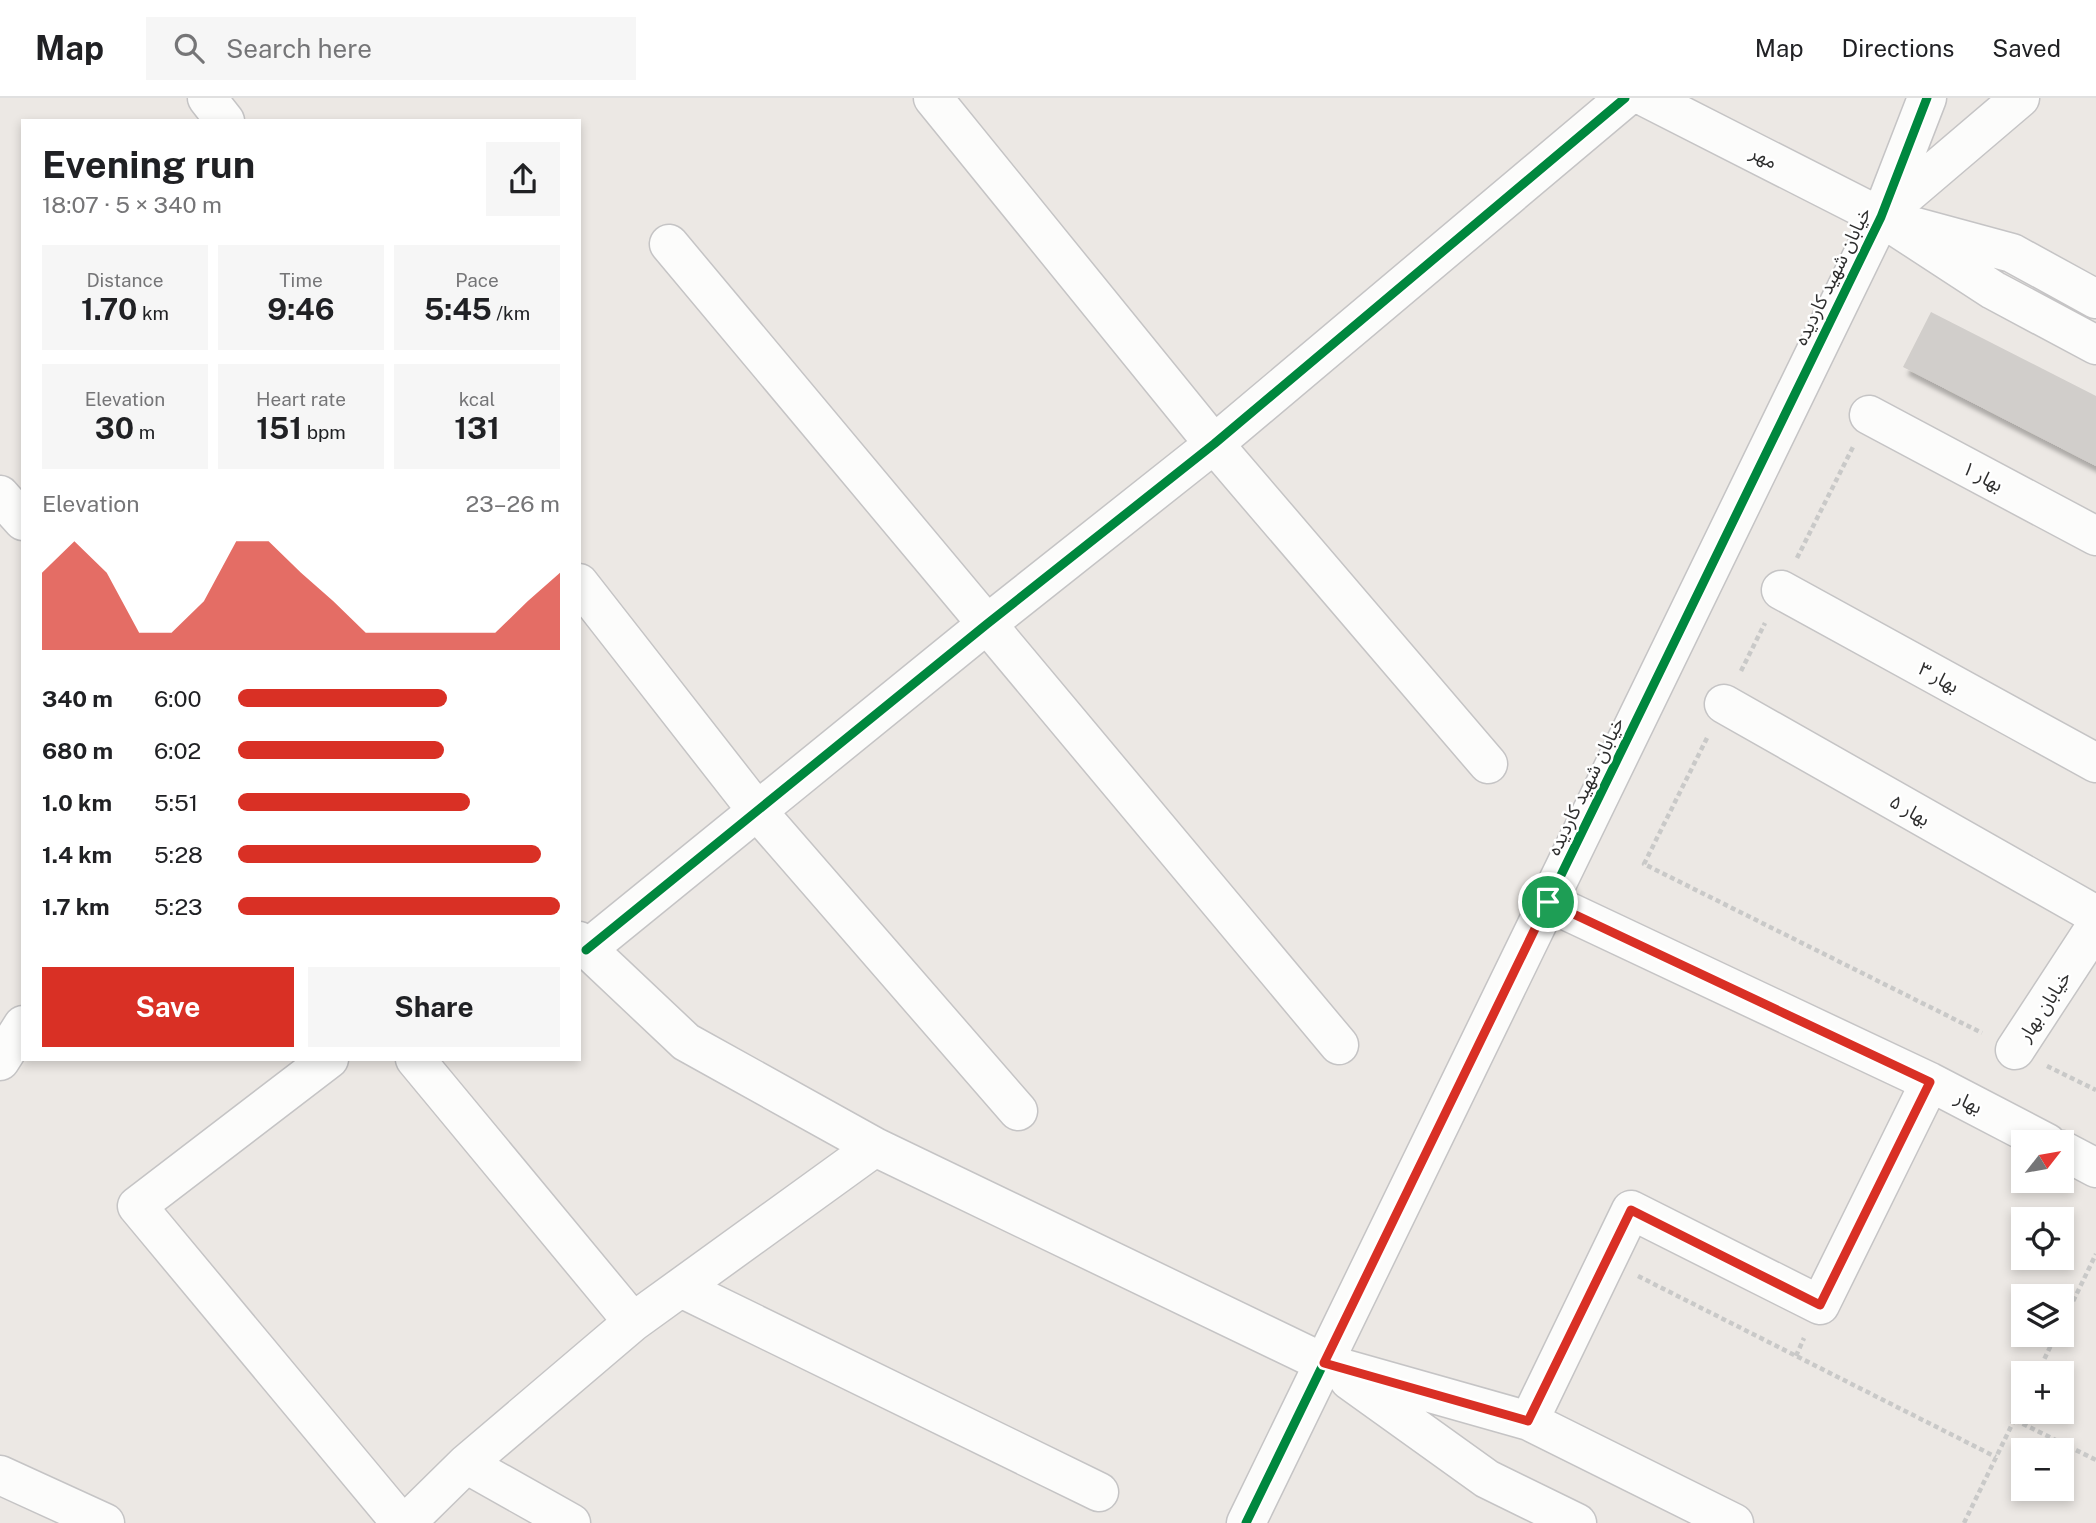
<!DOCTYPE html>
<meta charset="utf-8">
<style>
:root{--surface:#fff;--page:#f6f6f6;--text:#202124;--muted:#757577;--line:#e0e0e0;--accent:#d93025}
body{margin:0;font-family:"Public Sans","Noto Sans Arabic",sans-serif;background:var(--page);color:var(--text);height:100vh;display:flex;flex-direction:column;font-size:26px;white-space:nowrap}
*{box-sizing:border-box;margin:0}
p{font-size:23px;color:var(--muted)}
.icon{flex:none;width:38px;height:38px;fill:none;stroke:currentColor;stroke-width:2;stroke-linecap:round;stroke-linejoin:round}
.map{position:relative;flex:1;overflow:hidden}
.sheet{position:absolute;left:21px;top:21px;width:560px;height:942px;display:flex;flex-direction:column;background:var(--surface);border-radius:0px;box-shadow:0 4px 10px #0003}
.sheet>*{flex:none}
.needle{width:46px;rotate:59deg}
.tools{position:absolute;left:2011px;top:1032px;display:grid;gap:14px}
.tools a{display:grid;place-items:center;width:63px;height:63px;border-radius:0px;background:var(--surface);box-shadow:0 4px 10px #0003;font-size:35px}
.pin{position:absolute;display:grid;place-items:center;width:60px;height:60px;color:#fff;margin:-30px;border:4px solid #fff;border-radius:50%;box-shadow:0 2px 7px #0007}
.round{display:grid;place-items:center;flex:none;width:74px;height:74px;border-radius:0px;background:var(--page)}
.summary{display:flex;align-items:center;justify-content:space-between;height:119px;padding:0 21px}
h1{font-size:38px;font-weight:700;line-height:52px}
.metrics{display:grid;grid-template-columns:repeat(3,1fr);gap:10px;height:119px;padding:7px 21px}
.metrics div{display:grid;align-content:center;border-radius:0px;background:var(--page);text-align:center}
.metrics b{font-size:30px;font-weight:700}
.metrics small{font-size:19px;font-weight:400}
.metrics p{font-size:19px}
.chart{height:196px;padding:14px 21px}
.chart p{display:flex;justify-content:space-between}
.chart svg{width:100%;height:126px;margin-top:7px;fill:var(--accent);opacity:.7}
.button{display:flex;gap:14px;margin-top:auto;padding:14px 21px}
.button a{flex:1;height:80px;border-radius:0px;background:var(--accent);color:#fff;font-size:28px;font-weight:700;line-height:80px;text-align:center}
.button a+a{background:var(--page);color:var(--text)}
ul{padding:0 21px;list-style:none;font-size:23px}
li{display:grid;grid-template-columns:112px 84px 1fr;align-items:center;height:52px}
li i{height:18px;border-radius:9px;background:var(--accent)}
header{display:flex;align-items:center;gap:42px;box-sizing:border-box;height:98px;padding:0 35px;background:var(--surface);border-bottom:2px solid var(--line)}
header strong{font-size:33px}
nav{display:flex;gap:38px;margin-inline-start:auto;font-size:24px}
.search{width:490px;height:63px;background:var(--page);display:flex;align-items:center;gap:18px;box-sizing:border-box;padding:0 24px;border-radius:0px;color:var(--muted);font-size:26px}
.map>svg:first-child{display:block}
</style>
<header>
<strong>Map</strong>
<div class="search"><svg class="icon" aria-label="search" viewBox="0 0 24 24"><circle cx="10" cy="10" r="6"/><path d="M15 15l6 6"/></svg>Search here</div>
<nav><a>Map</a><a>Directions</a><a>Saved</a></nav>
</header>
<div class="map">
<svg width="2096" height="1425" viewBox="0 0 2096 1425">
<defs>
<filter id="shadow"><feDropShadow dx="4.5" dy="8" stdDeviation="2" flood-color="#0004"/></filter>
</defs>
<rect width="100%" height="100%" fill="#ece8e4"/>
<path fill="#d1cecb" filter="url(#shadow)" d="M1931,214L2096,298V368L1903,269Z"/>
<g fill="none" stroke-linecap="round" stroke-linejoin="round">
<defs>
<path id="minor" d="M207,0L225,23
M933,0L1214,346L1488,666
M1647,0L1881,119L1993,192L2096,247
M1885,115L2020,0
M1916,129L2012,155L2096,201
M669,146L1339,947
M1869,317L2096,438
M0,397L23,423
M579,485L758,714L1018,1013
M1781,492L2096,665
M1724,606L2096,817
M1548,804L1930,984L2047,1045
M579,843L686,944L875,1049L1324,1265L1529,1323L1734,1425
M586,852L987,526L1214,346L1625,0
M2015,952L2096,828
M329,961L137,1108L401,1425
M415,961L633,1224
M0,963L23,927
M2062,1052L2096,1070
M681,1190L1099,1394
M1349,1282L1487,1381L1577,1425
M1529,1323L1631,1112L1820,1207L1930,984
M466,1366L571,1425
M0,1377L105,1425
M406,1425L466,1366L633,1224L875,1049
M1246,1425L1881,119L1927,0"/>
</defs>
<use href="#minor" stroke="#c5c4c5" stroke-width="41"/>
<path stroke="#c9c9c8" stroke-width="4.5" stroke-dasharray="5 3.5" stroke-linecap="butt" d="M1797,460L1853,349
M1741,573L1765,525
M1707,640L1644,766L1982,935
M2047,968L2096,992
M1638,1178L1996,1359
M2062,1226L2096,1156
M1796,1258L1804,1240
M2037,1276L2056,1237
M2015,1322L2096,1362
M1964,1425L2023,1304"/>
<use href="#minor" stroke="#fcfcfb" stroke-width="38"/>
<defs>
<path id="cycleway" d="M586,852L987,526L1214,346L1625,0
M1246,1425L1881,119L1927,0"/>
</defs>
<use href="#cycleway" stroke="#fff" stroke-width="13"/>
<use href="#cycleway" stroke="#00873e" stroke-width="9"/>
</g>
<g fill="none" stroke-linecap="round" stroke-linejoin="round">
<defs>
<path id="route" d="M1548,804L1930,984L1820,1207L1631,1112L1528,1323L1324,1265Z"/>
</defs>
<use href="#route" stroke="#fff" stroke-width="14"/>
<use href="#route" stroke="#d93025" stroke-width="9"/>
</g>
<g text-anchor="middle" stroke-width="5" stroke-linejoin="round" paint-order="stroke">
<g font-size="19" fill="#2e2e2e" stroke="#fff">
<text transform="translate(1764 59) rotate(27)" y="7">مهر</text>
<text transform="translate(1832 178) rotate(-64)" y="7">خیابان شهید کاردیده</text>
<text transform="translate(1983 378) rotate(28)" y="7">بهار ۱</text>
<text transform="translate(1939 579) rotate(29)" y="7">بهار ۳</text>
<text transform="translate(1585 688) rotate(-64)" y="7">خیابان شهید کاردیده</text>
<text transform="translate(1910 712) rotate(30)" y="7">بهار ۵</text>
<text transform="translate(2044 908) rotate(-57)" y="7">خیابان بهار</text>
<text transform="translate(1969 1004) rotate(27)" y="7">بهار</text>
</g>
</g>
</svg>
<div class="tools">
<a><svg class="needle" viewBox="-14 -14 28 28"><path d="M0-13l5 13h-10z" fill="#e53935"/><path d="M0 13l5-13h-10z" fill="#757577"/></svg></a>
<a><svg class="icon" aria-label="locate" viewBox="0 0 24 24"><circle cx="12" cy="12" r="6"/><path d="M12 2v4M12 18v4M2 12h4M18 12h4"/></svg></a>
<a><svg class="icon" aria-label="layers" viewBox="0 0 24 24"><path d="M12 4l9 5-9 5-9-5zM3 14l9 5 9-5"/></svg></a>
<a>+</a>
<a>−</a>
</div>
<div class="pin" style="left:1548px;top:804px;background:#1e9e55"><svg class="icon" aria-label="arrive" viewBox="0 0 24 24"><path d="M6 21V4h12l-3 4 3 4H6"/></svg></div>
<section class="sheet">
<div class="summary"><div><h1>Evening run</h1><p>18:07 · 5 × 340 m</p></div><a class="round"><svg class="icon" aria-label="share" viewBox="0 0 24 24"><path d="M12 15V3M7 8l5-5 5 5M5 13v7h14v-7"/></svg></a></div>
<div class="metrics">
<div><p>Distance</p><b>1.70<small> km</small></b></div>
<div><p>Time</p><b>9:46</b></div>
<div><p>Pace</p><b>5:45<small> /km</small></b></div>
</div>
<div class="metrics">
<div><p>Elevation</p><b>30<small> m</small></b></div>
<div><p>Heart rate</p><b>151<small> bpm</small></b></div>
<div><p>kcal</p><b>131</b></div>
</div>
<div class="chart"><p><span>Elevation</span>23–26 m</p>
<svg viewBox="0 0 160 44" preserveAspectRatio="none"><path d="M0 44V17L10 6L20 17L30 38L40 38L50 27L60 6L70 6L80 17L90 27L100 38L110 38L120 38L130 38L140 38L150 27L160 17V44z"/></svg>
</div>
<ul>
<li><b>340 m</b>6:00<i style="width:65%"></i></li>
<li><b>680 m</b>6:02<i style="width:64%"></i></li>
<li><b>1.0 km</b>5:51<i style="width:72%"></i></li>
<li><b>1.4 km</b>5:28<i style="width:94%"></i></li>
<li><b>1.7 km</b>5:23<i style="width:100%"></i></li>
</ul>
<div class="button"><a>Save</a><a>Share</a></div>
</section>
</div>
